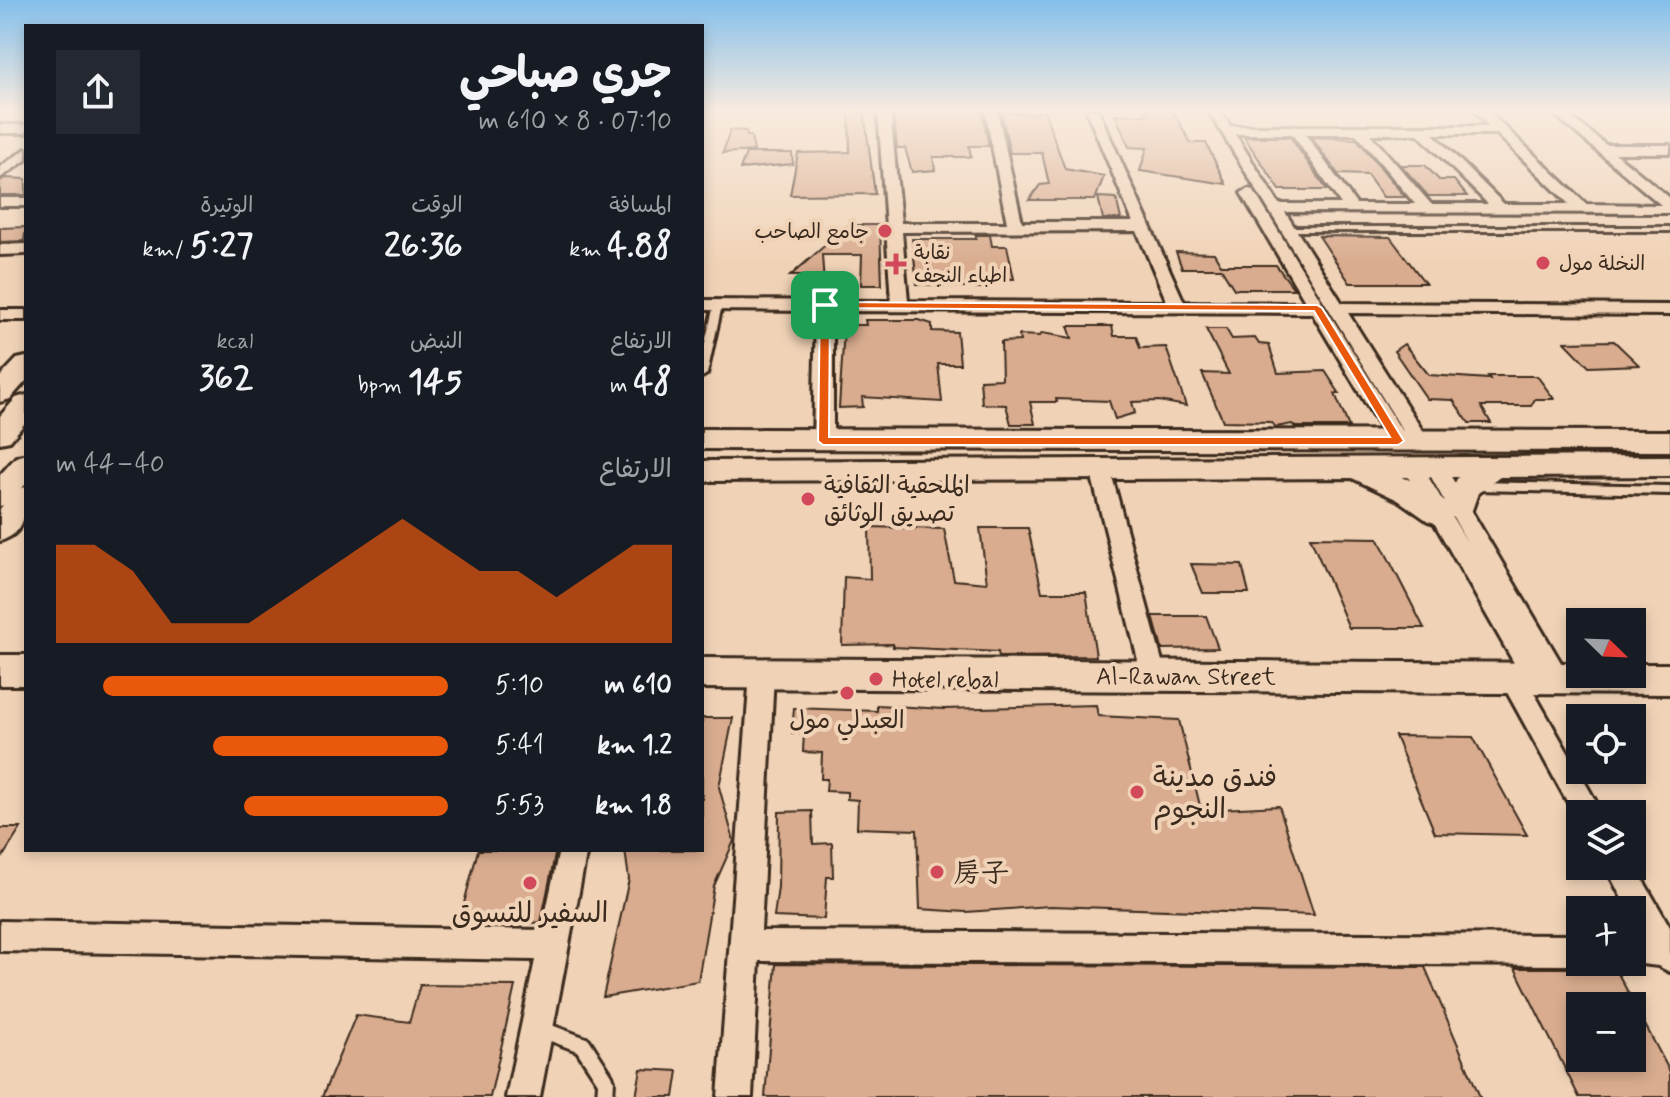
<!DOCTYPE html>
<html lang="ar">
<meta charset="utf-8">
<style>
:root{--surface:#171b24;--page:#242831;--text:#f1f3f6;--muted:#9ea1a6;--accent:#ea580c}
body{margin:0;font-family:Mynerve,"Playpen Sans Arabic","LXGW WenKai TC",sans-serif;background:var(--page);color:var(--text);direction:rtl;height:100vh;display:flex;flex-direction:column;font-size:30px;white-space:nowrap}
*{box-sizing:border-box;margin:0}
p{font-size:26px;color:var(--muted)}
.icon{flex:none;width:44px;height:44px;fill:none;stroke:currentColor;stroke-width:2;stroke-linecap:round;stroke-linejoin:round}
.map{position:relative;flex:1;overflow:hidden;direction:ltr}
.panel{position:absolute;left:24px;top:24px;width:680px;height:828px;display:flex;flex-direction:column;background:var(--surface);border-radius:0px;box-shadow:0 4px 12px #0003;direction:rtl}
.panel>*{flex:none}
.needle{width:52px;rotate:113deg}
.tools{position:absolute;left:1566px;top:608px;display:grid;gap:16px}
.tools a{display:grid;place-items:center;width:80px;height:80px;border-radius:0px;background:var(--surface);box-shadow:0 4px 12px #0003;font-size:40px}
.pin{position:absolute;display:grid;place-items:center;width:68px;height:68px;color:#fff;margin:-34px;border-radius:16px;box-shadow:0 4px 12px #0006}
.round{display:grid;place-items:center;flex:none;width:84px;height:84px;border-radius:0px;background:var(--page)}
.overview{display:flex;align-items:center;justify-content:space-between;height:136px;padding:0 32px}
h1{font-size:44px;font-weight:700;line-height:60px}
.metrics{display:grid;grid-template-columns:repeat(3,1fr);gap:12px;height:136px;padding:8px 32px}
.metrics div{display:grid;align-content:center}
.metrics b{font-size:34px;font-weight:700}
.metrics small{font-size:22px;font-weight:400}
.metrics p{font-size:22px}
.chart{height:224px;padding:16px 32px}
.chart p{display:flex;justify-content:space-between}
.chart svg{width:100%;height:144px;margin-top:8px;fill:var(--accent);opacity:.7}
ul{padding:0 32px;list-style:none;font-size:26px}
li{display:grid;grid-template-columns:128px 96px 1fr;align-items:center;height:60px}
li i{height:20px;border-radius:10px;background:var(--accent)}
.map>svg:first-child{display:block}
</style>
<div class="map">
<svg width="1670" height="1097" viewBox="0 0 1670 1097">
<rect width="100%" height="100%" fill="#f0d3b7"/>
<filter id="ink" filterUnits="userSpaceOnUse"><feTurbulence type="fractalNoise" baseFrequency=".0125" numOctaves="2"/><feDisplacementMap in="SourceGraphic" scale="16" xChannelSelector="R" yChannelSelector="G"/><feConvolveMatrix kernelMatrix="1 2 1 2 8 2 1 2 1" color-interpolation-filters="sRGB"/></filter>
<g filter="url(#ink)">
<path fill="#d9ac8f" stroke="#3b2a1e" stroke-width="2" fill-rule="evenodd" d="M849,110H864L875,194L790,195L798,153L850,152Z
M893,110H978L982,112L989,146H969L971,157H933L935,170L912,172L905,148H897Z
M1044,110L1065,169L1104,176L1095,200H1029L1040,185L1049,184L1042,153H1010L1001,112L1033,114Z
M1144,110H1172L1191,143H1206L1226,184L1140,171L1147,148L1129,147L1115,114L1147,115Z
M730,130L746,131L747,136H751L754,151L723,153Z
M1244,137H1290L1327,190H1280Z
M1311,137L1357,139L1405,197H1383L1367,175L1338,174Z
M746,153H792L793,164L740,169Z
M1401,165H1425L1439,180H1454L1467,196H1428Z
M5,178L26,179V195H0V181Z
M1098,197L1116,198L1121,219H1103Z
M854,225H880L882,285H861L862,255H822L824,284L804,285L803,276H790L846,227Z
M26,227L24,241L0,242V228Z
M976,235H990L992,246H1007L1014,279L981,278L982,288L917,284L912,239H976Z
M1319,236L1390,237L1425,283H1350Z
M1176,252L1214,253L1221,265H1276L1294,289H1234L1221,268H1182Z
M865,320H919L932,324V331L957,332L960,364H938L942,402L862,397L863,407L839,408L844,329H851V325H866Z
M1068,326H1112L1114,336H1136L1140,348L1166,347L1186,406L1159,401L1132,402L1135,413L1115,419L1109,401L1056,399L1057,402H1030L1035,424H1011L1006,405L982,404L980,380L1002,379L1001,342L1020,341L1019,335L1040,336L1042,333L1072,338Z
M1206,329H1226L1232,339L1255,338L1259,344L1269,345L1278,373L1325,371L1340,394H1335L1349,427H1295L1292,424L1276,427L1270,422L1223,421L1202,373L1229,374Z
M1614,341L1639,365L1589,367L1565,342Z
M1404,344L1429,375L1490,379L1488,376H1537L1554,399H1535L1531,406H1481L1491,423H1469L1453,400L1427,399L1394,351Z
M869,527L944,529L954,580L987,583L980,528H1028L1042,592H1086L1096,656L999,657L998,652L893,647V644L842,645L844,577L870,579Z
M1310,537L1378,538L1424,628H1349Z
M1191,564L1242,565L1249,593H1203Z
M1153,616H1206L1218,648L1162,649Z
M877,705L944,709L1096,705L1098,716L1179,720L1201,810L1279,806L1314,915L1050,906L966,912L920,909L917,830L857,828L858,800L847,799V792L826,791L827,779H821L822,753L803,752L804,733H792L794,708L877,711Z
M702,718H733L719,787L734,841L714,886L698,981L603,997L629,879L625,850H702Z
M1395,736L1473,737L1527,835L1435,833Z
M812,811L813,844L832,843L833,877H827L824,919L774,917L778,887L779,812Z
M0,828H21L0,861Z
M478,850H556L541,922L507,926H458Z
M1591,962H1612L1670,1072V1097H1579L1515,968H1580ZM1580,1006H1632V1058H1580Z
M776,964L1425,967L1480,1097H765Z
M420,985L515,986L490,1097H322L356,1015L409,1022Z
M641,1069L678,1071L674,1097H636Z"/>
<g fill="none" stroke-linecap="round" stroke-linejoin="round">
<defs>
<path id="lane" d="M1286,227H1670V231H1289L1285,229Z
M718,302L722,305L707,374L702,377V355L714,305Z
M1474,482L1670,486V494L1474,490L1469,486Z
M538,1020L589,1039L612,1075L614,1081L613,1097H597L598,1083L577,1051L532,1034L530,1028L532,1022Z"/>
<path id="street" d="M878,110H890L901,223H1007L985,110H997L1022,222H1133L1086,110H1098L1184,302L1306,303L1241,193L1248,189L1253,190L1408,441L1405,446H1391L1312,313L833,311V441L823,448L816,446L813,441L816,311L702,310V300L891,301ZM1137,231L1167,302L908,301L902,232Z
M1208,110H1220L1230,126H1489L1474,110H1487L1586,204L1661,205L1549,110H1562L1606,145H1670V153H1615L1670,198V213L1285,212L1342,303L1670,305V315L1348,313L1429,441L1419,448L1412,446ZM1235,134H1292L1341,204H1279ZM1305,134H1356L1415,204H1356ZM1370,134H1418L1488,204H1431ZM1433,134H1497L1569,204H1504Z
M0,125H26V133H0Z
M26,149V160L0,178V167Z
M0,198H26V206H0Z
M26,244V254L0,255V245Z
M0,310H26V320H0Z
M1413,461L1420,463L1467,542L1426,468L1429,463H1443L1566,671L1569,678L1566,685L1557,688L1546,682L1536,688L1530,686L1603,814H1580L1579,823L1503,685L1500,678L1503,671L1512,668L1518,670L1403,468Z
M1100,462L1110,469L1166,676L1163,683L1154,686L1145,683L1142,676L1090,469Z
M762,664L771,667L774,674L761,931L1580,935V962H1588L1580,965L759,961L752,1097H718L750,674L753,667Z
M559,850H587L540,1097H506L535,960L0,951V921L542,930Z
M1632,861L1670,927V972L1658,966L1624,962H1632V935H1641L1632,918V910H1628L1605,866H1632Z"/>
<path id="secondary" d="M26,357V381L10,399L0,402V377L17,359Z
M26,395V422L10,441L0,443V416L16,398Z
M702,429L1670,431V451L702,449Z
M26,454V484L22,488L26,487C26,511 27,533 0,541V509L3,505L0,506V475L16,457Z
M1670,456V476L1500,477L1478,493L1470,516L1459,519L1452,517L1439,524L1428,521L1398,500L1352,478L702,481V461ZM1402,477H1458L1445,502L1420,484Z
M0,655H26V685H0Z
M702,658L1580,663V674H1632V664H1670V694L702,688Z"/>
</defs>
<use href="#lane" stroke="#3b2a1e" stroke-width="6"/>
<use href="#street" stroke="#3b2a1e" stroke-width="6"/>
<use href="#secondary" stroke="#3b2a1e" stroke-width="6"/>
<use href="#lane" fill="#f0d3b7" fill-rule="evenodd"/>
<use href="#street" fill="#f0d3b7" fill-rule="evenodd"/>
<use href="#secondary" fill="#f0d3b7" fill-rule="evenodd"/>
</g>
</g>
<linearGradient id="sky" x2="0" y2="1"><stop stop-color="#84bfeb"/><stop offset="0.42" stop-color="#f8ebdf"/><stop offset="1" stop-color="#f8ebdf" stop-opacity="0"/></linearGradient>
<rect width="1670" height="263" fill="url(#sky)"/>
<path fill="#ea580c" stroke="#fff" stroke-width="2" fill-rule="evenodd" d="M825,302L1317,305L1322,308L1404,441L1398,445H823L818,441L820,305ZM830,308L1314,311L1390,437H829Z"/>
<g fill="#d1495b" stroke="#f0d3b7" stroke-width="3">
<circle cx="885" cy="231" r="8"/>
<circle cx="1543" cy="263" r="8"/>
<path d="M892 252h8v8h8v8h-8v8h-8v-8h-8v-8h8z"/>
<circle cx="808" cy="499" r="8"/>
<circle cx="876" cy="679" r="8"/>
<circle cx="847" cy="693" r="8"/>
<circle cx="1137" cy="792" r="8"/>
<circle cx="937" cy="872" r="8"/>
<circle cx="530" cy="883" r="8"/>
</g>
<g text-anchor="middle" stroke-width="8" stroke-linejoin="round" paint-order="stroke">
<g font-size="20" fill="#3b2a1e" stroke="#f0d3b7" text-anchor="start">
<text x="869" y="238" text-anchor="end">جامع الصاحب</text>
<text x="914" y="259">نقابة<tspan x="914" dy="23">اطباء النجف</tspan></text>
<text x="1559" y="270">النخلة مول</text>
</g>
<g font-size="24" fill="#3b2a1e" stroke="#f0d3b7" text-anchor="start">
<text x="824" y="493">الملحقية الثقافية<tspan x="824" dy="28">تصديق الوثائق</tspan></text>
<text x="892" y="687">Hotel rebal</text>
<text x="847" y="728" text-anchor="middle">العبدلي مول</text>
</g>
<g font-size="24" fill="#3b2a1e" stroke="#f0d3b7">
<text x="1186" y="684">Al-Rawan Street</text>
</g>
<g font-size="28" fill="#3b2a1e" stroke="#f0d3b7" text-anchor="start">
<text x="1153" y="786">فندق مدينة<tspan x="1153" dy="32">النجوم</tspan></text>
<text x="953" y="882">房子</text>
<text x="530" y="922" text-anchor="middle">السفير للتسوق</text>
</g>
</g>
</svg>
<div class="tools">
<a><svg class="needle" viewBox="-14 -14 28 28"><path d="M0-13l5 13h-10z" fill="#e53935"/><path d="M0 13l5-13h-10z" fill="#9ea1a6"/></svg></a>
<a><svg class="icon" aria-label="locate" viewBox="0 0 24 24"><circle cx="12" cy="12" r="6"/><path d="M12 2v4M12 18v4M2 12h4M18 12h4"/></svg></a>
<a><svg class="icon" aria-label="layers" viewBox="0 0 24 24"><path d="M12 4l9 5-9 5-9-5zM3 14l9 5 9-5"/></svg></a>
<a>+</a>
<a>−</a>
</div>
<div class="pin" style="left:825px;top:305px;background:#1e9e55"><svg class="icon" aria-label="arrive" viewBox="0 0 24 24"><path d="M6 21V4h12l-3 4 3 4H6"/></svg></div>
<section class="panel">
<div class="overview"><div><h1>جري صباحي</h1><p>07:10 · 8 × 610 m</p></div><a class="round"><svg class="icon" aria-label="share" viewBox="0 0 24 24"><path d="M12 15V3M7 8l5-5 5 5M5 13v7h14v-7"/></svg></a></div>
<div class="metrics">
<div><p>المسافة</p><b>4.88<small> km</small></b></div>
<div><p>الوقت</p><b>26:36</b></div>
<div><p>الوتيرة</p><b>5:27<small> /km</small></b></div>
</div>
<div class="metrics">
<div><p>الارتفاع</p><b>48<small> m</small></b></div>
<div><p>النبض</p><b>145<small> bpm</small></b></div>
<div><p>kcal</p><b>362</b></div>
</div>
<div class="chart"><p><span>الارتفاع</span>40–44 m</p>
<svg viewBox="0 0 160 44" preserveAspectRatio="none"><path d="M0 44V14L10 14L20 22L30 38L40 38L50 38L60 30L70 22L80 14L90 6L100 14L110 22L120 22L130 30L140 22L150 14L160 14V44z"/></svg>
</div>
<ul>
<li><b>610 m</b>5:10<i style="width:88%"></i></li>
<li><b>1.2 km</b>5:41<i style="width:60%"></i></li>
<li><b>1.8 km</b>5:53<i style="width:52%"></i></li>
</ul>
</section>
</div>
